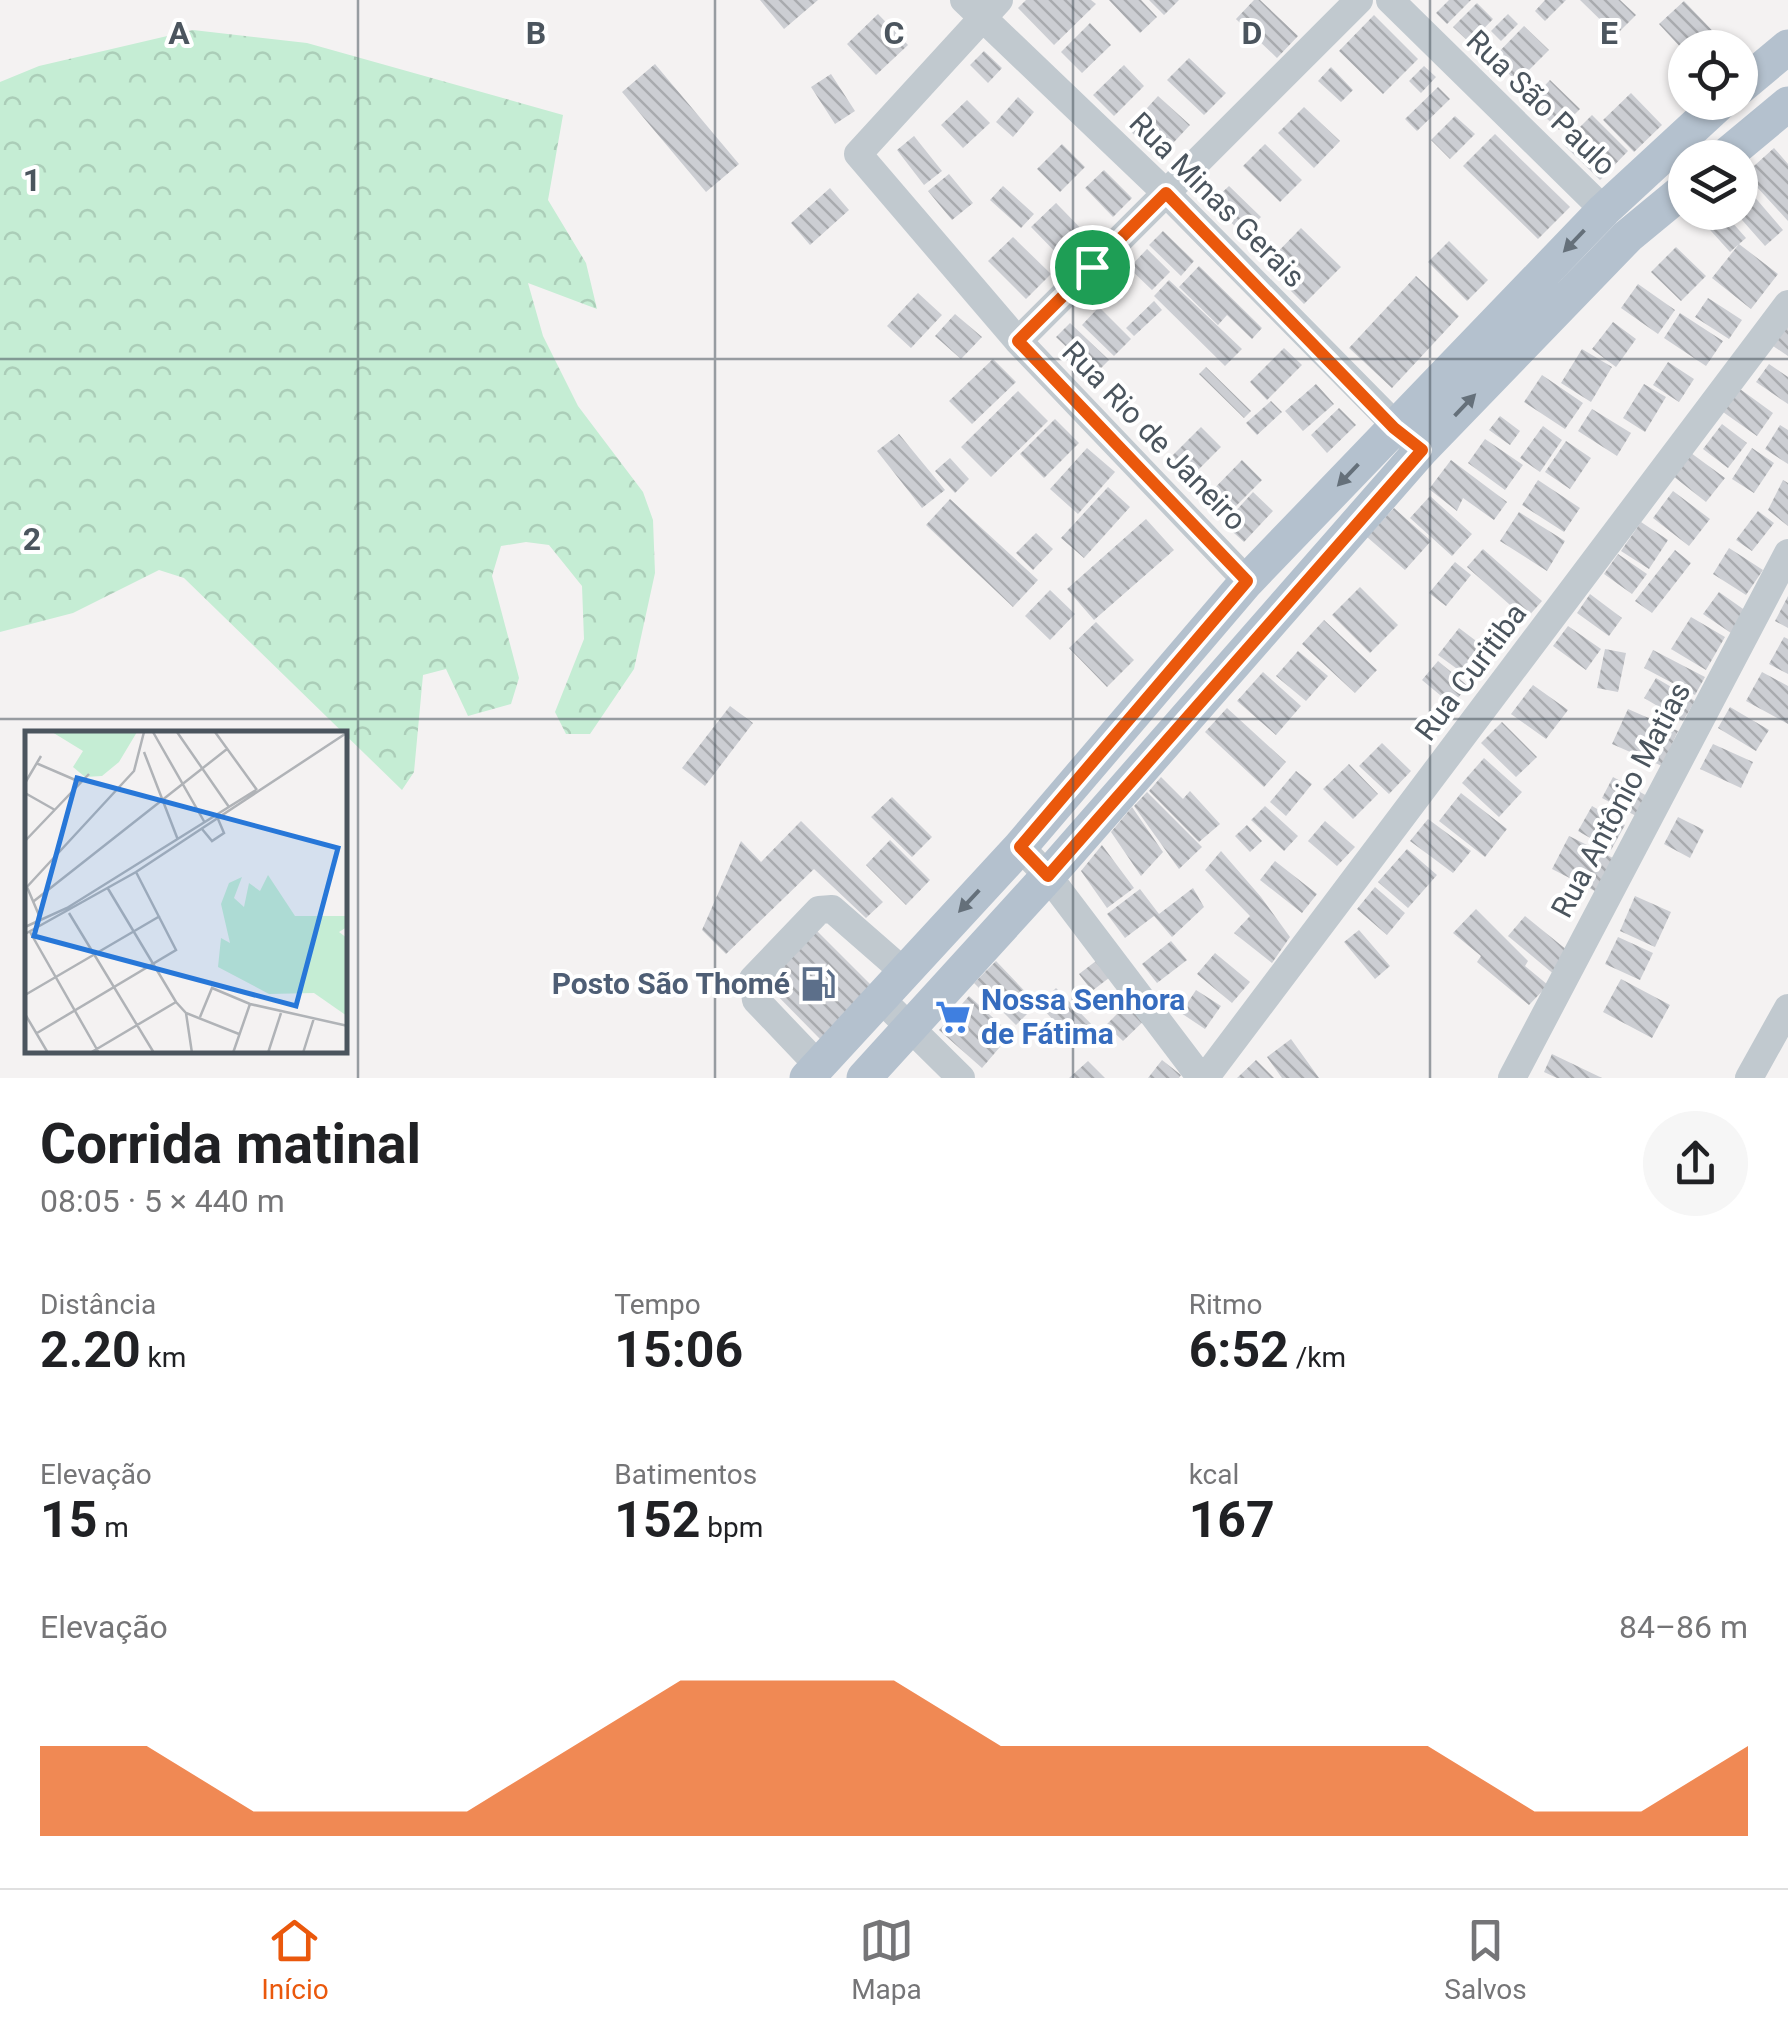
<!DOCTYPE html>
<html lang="pt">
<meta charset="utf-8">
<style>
:root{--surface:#fff;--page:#f6f6f6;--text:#202124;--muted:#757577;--line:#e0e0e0;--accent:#ea580c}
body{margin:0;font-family:Roboto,sans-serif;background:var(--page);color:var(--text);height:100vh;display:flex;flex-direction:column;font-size:38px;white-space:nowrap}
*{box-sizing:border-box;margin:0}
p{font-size:32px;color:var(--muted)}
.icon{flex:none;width:55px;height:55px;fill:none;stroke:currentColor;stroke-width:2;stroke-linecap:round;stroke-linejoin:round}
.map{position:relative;height:1078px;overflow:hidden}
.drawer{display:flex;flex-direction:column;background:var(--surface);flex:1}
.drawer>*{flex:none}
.buttons{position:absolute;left:1668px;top:30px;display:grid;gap:20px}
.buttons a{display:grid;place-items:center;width:90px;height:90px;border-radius:50%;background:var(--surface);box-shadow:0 2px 8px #0004;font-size:50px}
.pin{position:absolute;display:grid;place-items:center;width:85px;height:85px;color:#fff;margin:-42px;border:5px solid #fff;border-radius:50%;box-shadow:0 2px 10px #0007}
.round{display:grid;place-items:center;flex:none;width:105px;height:105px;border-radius:52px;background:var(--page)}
.overview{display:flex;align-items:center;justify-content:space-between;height:170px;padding:0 40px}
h1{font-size:55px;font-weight:700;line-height:75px}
.figures{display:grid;grid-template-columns:repeat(3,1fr);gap:15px;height:170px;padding:10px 40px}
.figures div{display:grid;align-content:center}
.figures b{font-size:50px;font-weight:700}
.figures small{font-size:28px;font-weight:400}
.figures p{font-size:28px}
.chart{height:280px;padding:20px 40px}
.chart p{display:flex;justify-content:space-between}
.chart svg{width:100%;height:180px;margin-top:10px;fill:var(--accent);opacity:.7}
.dock{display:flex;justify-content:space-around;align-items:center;height:140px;border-top:2px solid var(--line);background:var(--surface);font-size:28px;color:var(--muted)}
.dock a{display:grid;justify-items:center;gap:5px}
.dock .on{color:var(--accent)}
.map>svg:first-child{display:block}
</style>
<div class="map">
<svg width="1788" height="1078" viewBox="0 0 1788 1078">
<defs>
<pattern id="forest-crowns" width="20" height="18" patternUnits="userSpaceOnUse" patternTransform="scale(2.5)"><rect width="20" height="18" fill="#c5edd4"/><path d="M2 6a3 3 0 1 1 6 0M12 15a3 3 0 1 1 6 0" fill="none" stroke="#abcdb8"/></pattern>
<pattern id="building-back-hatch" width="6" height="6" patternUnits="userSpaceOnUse" patternTransform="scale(2.5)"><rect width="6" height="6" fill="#ccced3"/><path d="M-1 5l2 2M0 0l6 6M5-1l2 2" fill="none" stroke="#a8aaae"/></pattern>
</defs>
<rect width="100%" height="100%" fill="#f4f2f2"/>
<path fill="url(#forest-crowns)" d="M193,30L307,43L563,115L548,200L586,263L597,309L528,283L543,336L578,406L643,492L653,520L655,573L634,669L590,734H566L555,712L584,639L582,586L549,545L526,542L501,546L492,576L519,678L511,704L468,716L446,669L423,675L414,772L402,790L184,578L159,570L73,613L0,632V82L39,66Z"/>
<path fill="url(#building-back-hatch)" d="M760,0H818L784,29Z
M1026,0H1091L1096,4L1054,45L1018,8Z
M1109,0H1141L1157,17L1140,33Z
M1149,0H1179L1164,15Z
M1254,0H1260L1298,36L1277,58L1236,19Z
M1449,0H1471L1447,24L1436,13Z
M1545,0H1566L1545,21L1535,11Z
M1580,0H1620L1636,15L1616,35Z
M1684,1L1729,48H1685V52L1659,24Z
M1477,3L1493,19L1470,43L1453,27Z
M878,14L908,45L876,75L847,44Z
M1508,14L1518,24L1501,41L1491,31Z
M1374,15L1418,59L1383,94L1339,51Z
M1090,23L1111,45L1082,73L1061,52Z
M1524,26L1549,50L1517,82L1493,58Z
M984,51L1002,68L988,83L970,65Z
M1189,58L1226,93L1204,115L1167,80Z
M655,64L739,164L706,192L622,92Z
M1124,65L1144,86L1114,116L1093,95Z
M1424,66L1436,77L1421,93L1409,81Z
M1331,67L1353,90L1341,102L1318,81Z
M831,74L855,111L835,124L811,87Z
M1550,80L1580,109L1559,130L1529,102Z
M1438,87L1450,99L1417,131L1405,119Z
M1631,93L1662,125L1634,152L1603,120Z
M1158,96L1190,125L1159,158L1128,129Z
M1018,97L1034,112L1013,137L996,122Z
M967,100L990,123L963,148L941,125Z
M1304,107L1340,141L1314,168L1278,133Z
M1592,115L1628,151L1600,180L1563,144Z
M1455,116L1475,134L1450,159L1431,140Z
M1495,134L1570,207L1538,239L1463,166Z
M914,136L942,171L924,185L897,150Z
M1062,144L1085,167L1060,192L1037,169Z
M1265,144L1302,180L1280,202L1243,166Z
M1774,148L1788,164V221L1745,174Z
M1104,170L1132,198L1113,217L1085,188Z
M949,174L973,203L952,220L928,191Z
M1003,186L1034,214L1021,228L990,200Z
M1229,186L1261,217L1244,235L1211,203Z
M1746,187L1783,230L1765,246L1735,212H1740V192Z
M830,188L849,210L810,245L791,223Z
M1056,203L1093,241L1068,265L1031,227Z
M1712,212H1723L1746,238L1730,252L1702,221Z
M1301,228L1341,267L1304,304L1265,265Z
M1163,231L1194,261L1181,276L1149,245Z
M1013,237L1051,274L1026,299L988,261Z
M1449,241L1488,280L1467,301L1428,262Z
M1739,244L1778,274L1751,309L1712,278Z
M1676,247L1706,276L1681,301L1651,272Z
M1147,249L1170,272L1152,290L1129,268Z
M1199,266L1262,328L1252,339L1227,315L1218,325L1179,287Z
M1416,276L1459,316L1392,388L1349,348Z
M1169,280L1242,349L1225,366L1154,296Z
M1638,284L1675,310L1658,334L1621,308Z
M918,293L942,315L911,348L887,326Z
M1708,298L1742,320L1729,339L1695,317Z
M1154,301L1162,310L1134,336L1126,328Z
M1099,307L1131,339L1114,356L1082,325Z
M1680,313L1723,341L1706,366L1664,338Z
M955,314L982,337L961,359L935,336Z
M1613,322L1636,339L1616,367L1592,349Z
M1070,323L1109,360L1095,374L1056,337Z
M1788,324V356L1773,346Z
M1284,348L1302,365L1267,400L1250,382Z
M1582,349L1612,367L1591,402L1561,383Z
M993,359L1016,382L972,424L949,401Z
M1668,362L1694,379L1679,402L1653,385Z
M1769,364L1788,377V404L1756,382Z
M1206,367L1251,411L1244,418L1199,374Z
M1542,375L1583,403L1565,429L1524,402Z
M1316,384L1334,404L1303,431L1285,411Z
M1644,384L1666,397L1645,432L1623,418Z
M1740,389L1773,413L1757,436L1723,412Z
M1018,391L1048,421L991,477L961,447Z
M1271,401L1282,412L1257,435L1246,423Z
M1339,408L1356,425L1327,453L1311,435Z
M1592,409L1631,433L1617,456L1578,431Z
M1500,416L1520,431L1510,445L1489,430Z
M1055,419L1079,443L1044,478L1020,454Z
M1722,424L1747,443L1728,468L1703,449Z
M1780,425L1788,430V464L1765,449Z
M1543,426L1562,440L1540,472L1520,458Z
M1201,427L1221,447L1190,478L1170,458Z
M899,434L945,490L922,508L877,451Z
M1485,439L1523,465L1505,490L1468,463Z
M1566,441L1591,458L1570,489L1545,472Z
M1087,448L1115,472L1078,514L1050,489Z
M1752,448L1774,463L1754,493L1732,479Z
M1691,453L1725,478L1706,502L1673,476Z
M950,458L969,479L955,493L935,471Z
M1242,460L1262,480L1224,518L1204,499Z
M1451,460L1507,502L1494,520L1463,498L1457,511L1429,489Z
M1538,480L1580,508L1564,532L1522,505Z
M1783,480L1788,483V526L1768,510Z
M1108,487L1130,507L1084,558L1061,538Z
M1673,491L1710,519L1689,546L1653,518Z
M1253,492L1273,511L1244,542L1224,524Z
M1430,496L1472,534L1452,556L1410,518Z
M950,499L1038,580L1013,607L926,525Z
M1394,508L1431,541L1405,570L1367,537Z
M1758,511L1774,523L1752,551L1736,540Z
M1519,512L1565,541L1547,571L1500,541Z
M1146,519L1174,550L1094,620L1067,589Z
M1641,522L1668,540L1649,569L1621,551Z
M1036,533L1053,549L1033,570L1016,553Z
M1729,548L1763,570L1746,595L1713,574Z
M1483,549L1542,601L1526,619L1467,567Z
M1675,550L1691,563L1652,613L1635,601Z
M1618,554L1647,574L1632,594L1604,574Z
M1455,562L1471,575L1446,606L1429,593Z
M1360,587L1398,625L1370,653L1332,615Z
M1050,590L1075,614L1050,640L1025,616Z
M1719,592L1746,611L1731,633L1703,614Z
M1590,594L1622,618L1609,636L1577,613Z
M1788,596V628L1775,621Z
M1691,617L1725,637L1706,670L1671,649Z
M1324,620L1377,670L1355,693L1302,644Z
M1096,622L1134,660L1107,687L1069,648Z
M1568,626L1601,649L1586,670L1553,646Z
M1459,628L1496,656L1475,682L1438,655Z
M1784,637L1788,639V674L1769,664Z
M1605,649L1626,653L1618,692L1597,688Z
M1653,650L1705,677L1695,695L1644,668Z
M1298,651L1328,676L1306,701L1276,676Z
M1438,661L1468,686L1452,705L1422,680Z
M1263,672L1301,706L1276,735L1237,701Z
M1762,672L1788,686V724L1746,701Z
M1656,678L1695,701L1683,721L1644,698Z
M1533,685L1568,710L1546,739L1511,714Z
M730,706L753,723L705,786L682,768Z
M1730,707L1769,730L1756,751L1718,728Z
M1227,708L1286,762L1264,787L1205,732Z
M1628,709L1678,731L1662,766L1612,744Z
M1502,722L1537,757L1516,777L1481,743Z
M1382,743L1411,771L1389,794L1359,766Z
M1713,744L1753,762L1741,788L1700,769Z
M1484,758L1522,792L1499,817L1462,783Z
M1349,764L1378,794L1353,819L1323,789Z
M1296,771L1312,784L1286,816L1270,802Z
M1161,777L1183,799L1190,791L1220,824L1199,842L1149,791Z
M1613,777L1649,797L1638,817L1602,798Z
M1147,792L1202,847L1179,869L1134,806Z
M1461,793L1507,829L1485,857L1439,821Z
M892,797L932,837L912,857L871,817Z
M1265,806L1298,836L1284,851L1251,820Z
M1592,806L1625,825L1611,850L1578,831Z
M1132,807L1163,852L1141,876L1111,832Z
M1678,817L1704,830L1690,858L1664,844Z
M1428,819L1471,851L1453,873L1410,841Z
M801,821L883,902L866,918L814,869L726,954L702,930L741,841L761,862Z
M1325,821L1355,847L1337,866L1308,841Z
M1247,825L1262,841L1250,852L1235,836Z
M1569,836L1613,858L1595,891L1552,869Z
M890,840L930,880L906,905L866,865Z
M1102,845L1134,888L1107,908L1081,871Z
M1407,849L1437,875L1408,908L1378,882Z
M1221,851L1261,897L1290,937L1272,963L1234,933L1250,916L1205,870Z
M1275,861L1317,894L1302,913L1260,880Z
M1375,887L1405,913L1387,935L1357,909Z
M1193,888L1204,907L1172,937L1154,916L1125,938L1107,914L1140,889L1159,914Z
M1635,896L1671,912L1655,947L1620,931Z
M1476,909L1528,961L1525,966L1548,985L1529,1005L1477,962L1481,956L1453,933Z
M1525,916L1573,955L1556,976L1508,936Z
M816,930L873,987L820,1039L763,981Z
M1359,930L1390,966L1375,979L1344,942Z
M1618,937L1653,953L1640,980L1605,964Z
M1171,941L1187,960L1157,983L1142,964Z
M1215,953L1250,982L1232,1003L1197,974Z
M1105,954L1118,971L1092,991L1079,974Z
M996,961L1037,1004L1016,1025L974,983Z
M1621,979L1670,1005L1652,1038L1603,1012Z
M1056,988L1096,1029L1078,1046L1039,1005Z
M1196,990L1221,1006L1205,1029L1181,1013Z
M1136,995L1149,1016L1123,1041L1106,1025Z
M969,996L1011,1034L982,1068L939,1030Z
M1291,1039L1319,1078H1282L1267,1057Z
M1552,1054L1602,1078H1557L1544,1072Z
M1162,1060L1181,1075L1179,1078H1148Z
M1256,1060L1274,1078H1237Z
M1088,1061L1105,1078H1069Z"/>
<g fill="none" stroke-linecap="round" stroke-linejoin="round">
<path stroke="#c1c9cf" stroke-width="28" d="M964,0L1166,193L1409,439
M999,0L858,154L1018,341L1247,581
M1390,0L1604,210
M1018,341L1359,0
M1020,847L1048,876L1201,1078
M879,997L961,1078
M818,1065L756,1000L753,979L819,910L832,909L903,971
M1205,1078L1788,304
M1512,1078L1788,553
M1749,1078L1788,1008"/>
<path stroke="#b4c1ce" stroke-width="35" d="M1740,87L1788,47
M1723,158L1788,104
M807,1078L1020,847L1247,581L1604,210L1721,102
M864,1078L1048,876L1422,449L1628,236L1685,189"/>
</g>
<defs><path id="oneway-solid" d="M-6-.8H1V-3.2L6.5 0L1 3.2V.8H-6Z" transform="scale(2.5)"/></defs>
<g fill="#65707a">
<use href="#oneway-solid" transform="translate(1574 241) rotate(134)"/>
<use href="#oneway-solid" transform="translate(1465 405) rotate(-46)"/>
<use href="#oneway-solid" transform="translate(1348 475) rotate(134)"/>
<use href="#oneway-solid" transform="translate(969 901) rotate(133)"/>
</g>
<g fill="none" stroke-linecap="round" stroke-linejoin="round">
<defs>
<path id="route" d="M1166,193L1394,428L1422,450L1048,876L1020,847L1247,581L1018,341Z"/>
</defs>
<use href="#route" stroke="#fff" stroke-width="20"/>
<use href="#route" stroke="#ea580c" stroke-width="12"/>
</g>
<path fill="none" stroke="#4b555e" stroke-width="2.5" stroke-opacity="0.55" d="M358,0V1078M715,0V1078M1073,0V1078M1430,0V1078M0,359H1788M0,719H1788"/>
<defs>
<symbol id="fuel-bare" viewBox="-9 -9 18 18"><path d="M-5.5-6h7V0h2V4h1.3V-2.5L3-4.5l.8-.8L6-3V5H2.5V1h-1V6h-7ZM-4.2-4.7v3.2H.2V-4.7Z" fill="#5c6f8a" stroke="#fff" stroke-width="2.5" paint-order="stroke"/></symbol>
<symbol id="supermarket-bare" viewBox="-9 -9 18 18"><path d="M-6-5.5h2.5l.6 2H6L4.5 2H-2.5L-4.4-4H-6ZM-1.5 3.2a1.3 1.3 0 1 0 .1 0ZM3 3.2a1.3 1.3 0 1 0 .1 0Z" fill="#3f7fe0" stroke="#fff" stroke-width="2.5" paint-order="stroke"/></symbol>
</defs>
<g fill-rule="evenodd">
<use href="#fuel-bare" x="793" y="959" width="50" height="50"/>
<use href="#supermarket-bare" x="928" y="992" width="50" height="50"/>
</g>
<g text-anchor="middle" stroke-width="8" stroke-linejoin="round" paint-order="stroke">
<g font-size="30" fill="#4b555e" stroke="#fff">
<text transform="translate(1541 103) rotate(44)" y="10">Rua São Paulo</text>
<text transform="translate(1217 200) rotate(45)" y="10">Rua Minas Gerais</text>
<text transform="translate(1154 436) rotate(46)" y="10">Rua Rio de Janeiro</text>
<text transform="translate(1471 672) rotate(-53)" y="10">Rua Curitiba</text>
<text transform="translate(1621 800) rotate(-62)" y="10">Rua Antônio Matias</text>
</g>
<g font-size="30" font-weight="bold" fill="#4e5e75" stroke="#fff" text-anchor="end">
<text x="790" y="994">Posto São Thomé</text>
</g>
<g font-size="30" font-weight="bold" fill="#366cbe" stroke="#fff" text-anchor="start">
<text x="981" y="1010">Nossa Senhora<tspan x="981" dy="34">de Fátima</tspan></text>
</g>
</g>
<g transform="translate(25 731)">
<rect width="322" height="322" fill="#f4f2f2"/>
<path d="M27,1H112L94,31L77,45L60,46L48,36L58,20ZM243,144L270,185H322V196L314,201L322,207V285L289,262L244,263L193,236L196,207L205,212L196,173L204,152L217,146L209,167L219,176L224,152L235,160Z" fill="#c5edd4"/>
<path fill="none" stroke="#b0b3b7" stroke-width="2.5" d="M128,1L180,92M152,1L204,76M190,1L232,59M119,21L153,109M11,32L55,51M0,52L16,25M0,62L30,79M177,98L187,110L199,102L193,88M0,110L64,43M2,156L16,189M82,156L151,271L161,282L214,303M0,158L109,40L119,1M9,170L202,18M44,182L129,322M0,196L42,177L231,59M5,201L74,322M0,203L111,141L323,1M0,264L135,185M161,282L167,322M0,283L23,322M175,286L187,257L225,273L323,295M12,302L151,219L111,141M65,322L151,271M208,322L225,273M243,322L256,282M278,322L289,287"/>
<path fill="#2777d8" fill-opacity="0.15" stroke="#2777d8" stroke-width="5" d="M52,47L313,117L271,275L9,205Z"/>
<rect width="322" height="322" fill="none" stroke="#4b555e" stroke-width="5"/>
</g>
<g font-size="32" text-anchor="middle" font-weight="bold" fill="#4b555e" stroke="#fff" stroke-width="8" stroke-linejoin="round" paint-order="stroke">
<text x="179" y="44">A</text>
<text x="536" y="44">B</text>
<text x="894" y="44">C</text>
<text x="1252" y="44">D</text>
<text x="1609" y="44">E</text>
<text x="32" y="191">1</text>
<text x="32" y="550">2</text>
</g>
</svg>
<div class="buttons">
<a><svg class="icon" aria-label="locate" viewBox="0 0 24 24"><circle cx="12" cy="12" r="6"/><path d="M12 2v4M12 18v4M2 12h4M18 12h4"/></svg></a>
<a><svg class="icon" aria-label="layers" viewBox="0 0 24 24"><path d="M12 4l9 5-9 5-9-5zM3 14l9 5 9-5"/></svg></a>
</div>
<div class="pin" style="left:1092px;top:267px;background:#1e9e55"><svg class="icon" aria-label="arrive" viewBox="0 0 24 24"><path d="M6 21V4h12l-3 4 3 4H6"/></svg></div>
</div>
<section class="drawer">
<div class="overview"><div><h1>Corrida matinal</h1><p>08:05 · 5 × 440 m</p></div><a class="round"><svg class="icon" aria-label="share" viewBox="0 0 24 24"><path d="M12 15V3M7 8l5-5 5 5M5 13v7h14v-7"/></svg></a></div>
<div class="figures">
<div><p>Distância</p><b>2.20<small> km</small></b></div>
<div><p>Tempo</p><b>15:06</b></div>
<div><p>Ritmo</p><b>6:52<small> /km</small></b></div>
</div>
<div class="figures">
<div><p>Elevação</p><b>15<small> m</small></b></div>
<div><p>Batimentos</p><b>152<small> bpm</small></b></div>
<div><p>kcal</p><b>167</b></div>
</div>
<div class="chart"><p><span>Elevação</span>84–86 m</p>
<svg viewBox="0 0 160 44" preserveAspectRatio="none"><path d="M0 44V22L10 22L20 38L30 38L40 38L50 22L60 6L70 6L80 6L90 22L100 22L110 22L120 22L130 22L140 38L150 38L160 22V44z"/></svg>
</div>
</section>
<nav class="dock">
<a class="on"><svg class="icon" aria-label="home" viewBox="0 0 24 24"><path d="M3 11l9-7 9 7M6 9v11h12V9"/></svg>Início</a>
<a><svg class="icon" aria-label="map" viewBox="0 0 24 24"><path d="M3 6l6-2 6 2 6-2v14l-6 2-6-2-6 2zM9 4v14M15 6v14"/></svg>Mapa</a>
<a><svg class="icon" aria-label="saved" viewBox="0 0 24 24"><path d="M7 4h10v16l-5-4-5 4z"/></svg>Salvos</a>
</nav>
